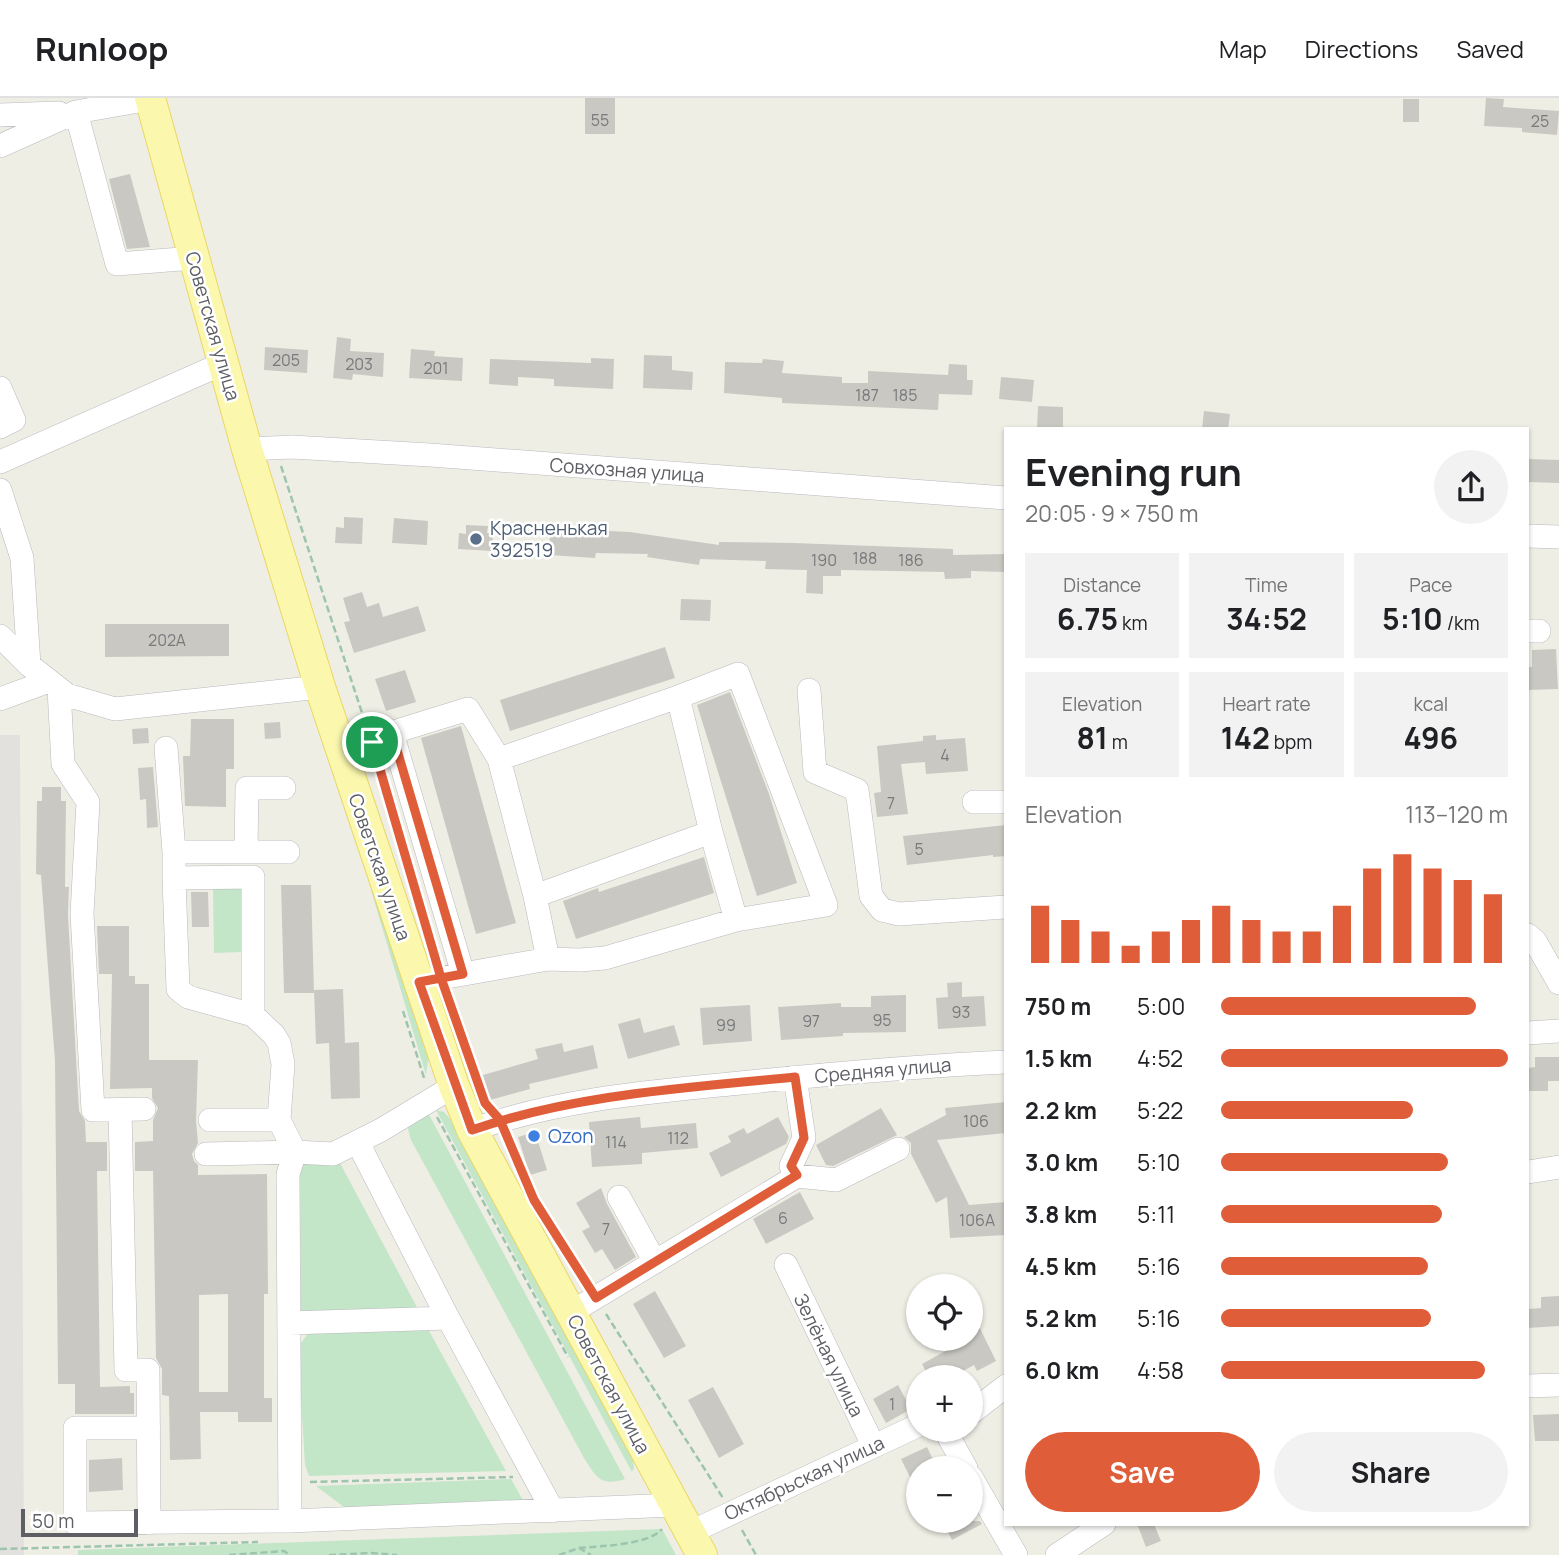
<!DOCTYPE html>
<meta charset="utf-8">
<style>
:root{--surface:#fff;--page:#f2f2f2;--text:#202124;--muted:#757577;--line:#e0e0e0;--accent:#e05d3a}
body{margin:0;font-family:Manrope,sans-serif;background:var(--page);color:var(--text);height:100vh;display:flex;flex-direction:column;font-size:26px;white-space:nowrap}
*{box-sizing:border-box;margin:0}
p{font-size:23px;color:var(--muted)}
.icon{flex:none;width:38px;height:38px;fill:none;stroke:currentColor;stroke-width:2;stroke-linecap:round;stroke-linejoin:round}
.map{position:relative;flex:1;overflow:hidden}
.side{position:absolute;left:1004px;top:329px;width:525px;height:1099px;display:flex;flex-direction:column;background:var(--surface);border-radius:0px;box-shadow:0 2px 5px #0004}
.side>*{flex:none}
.buttons{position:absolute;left:906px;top:1176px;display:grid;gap:14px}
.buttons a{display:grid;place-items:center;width:77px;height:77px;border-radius:50%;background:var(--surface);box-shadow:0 2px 5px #0004;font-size:35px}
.scale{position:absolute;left:21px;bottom:18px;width:117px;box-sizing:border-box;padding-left:7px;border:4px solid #5d5f65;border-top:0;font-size:19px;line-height:24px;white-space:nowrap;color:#5d5f65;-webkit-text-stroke:5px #fff;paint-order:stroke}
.pin{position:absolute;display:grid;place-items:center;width:60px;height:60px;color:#fff;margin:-30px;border:4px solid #fff;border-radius:50%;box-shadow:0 2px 7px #0007}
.round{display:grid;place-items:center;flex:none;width:74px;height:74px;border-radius:37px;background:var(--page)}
.head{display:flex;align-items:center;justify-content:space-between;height:119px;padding:0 21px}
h1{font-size:38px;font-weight:700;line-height:52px}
.figures{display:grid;grid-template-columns:repeat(3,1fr);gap:10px;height:119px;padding:7px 21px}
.figures div{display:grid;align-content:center;border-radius:0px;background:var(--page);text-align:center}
.figures b{font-size:30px;font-weight:700}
.figures small{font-size:19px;font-weight:400}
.figures p{font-size:19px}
.chart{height:196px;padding:14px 21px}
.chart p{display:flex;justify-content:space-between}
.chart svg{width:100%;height:126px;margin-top:7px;stroke:var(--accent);stroke-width:6}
.action{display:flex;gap:14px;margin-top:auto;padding:14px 21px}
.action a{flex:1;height:80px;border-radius:42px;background:var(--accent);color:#fff;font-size:28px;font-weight:700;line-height:80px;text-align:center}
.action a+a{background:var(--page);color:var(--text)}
ul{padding:0 21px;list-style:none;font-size:23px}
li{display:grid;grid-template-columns:112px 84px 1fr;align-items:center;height:52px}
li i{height:18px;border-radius:9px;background:var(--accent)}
header{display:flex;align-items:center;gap:42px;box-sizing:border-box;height:98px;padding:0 35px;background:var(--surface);border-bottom:2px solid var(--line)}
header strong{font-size:33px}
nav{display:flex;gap:38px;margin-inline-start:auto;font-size:24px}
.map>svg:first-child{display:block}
</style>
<header>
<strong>Runloop</strong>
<nav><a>Map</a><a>Directions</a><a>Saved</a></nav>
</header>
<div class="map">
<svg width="1559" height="1457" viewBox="0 0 1559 1457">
<rect width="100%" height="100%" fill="#efeee5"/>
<path fill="#e2e1dd" d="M0,637H20L24,1457H0Z"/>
<path fill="#c3e5c8" d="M213,790H241L243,854L214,855Z
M375,791L429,955L426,977L371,792Z
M436,1012L444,1014L450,1021L632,1358L634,1370L632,1374Z
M427,1013L625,1381C601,1389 596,1379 584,1360L411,1042L408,1031L411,1022Z
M340,1065L419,1213L301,1215L300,1066Z
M428,1231L506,1373L309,1378L305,1367L298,1249L309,1234Z
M511,1381L525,1406L356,1413L344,1409L316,1388Z
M662,1431L676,1457H78V1452Z"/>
<path fill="#cac8c2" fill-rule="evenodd" d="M585,0H615V36H585Z
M1486,0L1504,1L1503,9L1559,13L1557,37L1522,34V30L1484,28Z
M1403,1H1419V24H1403Z
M130,76L150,149L127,151L109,81Z
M337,239L351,241L350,253L384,255L383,279L353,276L352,282L333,280Z
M265,249L308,252L307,275L264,272Z
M411,251L435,253L434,258L463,260L462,283L409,280Z
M644,257L672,258V272L693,274L692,292L643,290Z
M591,260L614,261L613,291L554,288V281L518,279V288L489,286L490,261L591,265Z
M763,261L784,263L782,275L842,279V285H868V273L948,277L949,266L967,267V282H973L972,297L939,296L938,312L782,305V300L724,295L725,264L762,265Z
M1001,279L1034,282L1032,304L999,301Z
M1038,308L1063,309V331H1037Z
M1204,313L1230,316L1228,331H1202Z
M1528,361L1559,362V385L1528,384Z
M344,419L363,420L362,446L335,445L336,429L344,430Z
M394,420L428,423L427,447L392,445Z
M466,427L488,428L487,435H493L492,453L458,451L459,435L466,436Z
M608,433L630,434L719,447V444L794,445L953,451V457L1006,456V474L971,473V480L945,481L944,474L841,472V478H823V496L806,495L807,472L765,471L766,463L700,461L699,467L647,459L648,456L596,455L595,460L549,457L550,435L608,439Z
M362,494L367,509L379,505L383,519L418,508L426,533L354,555L344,524L350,523L343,500Z
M681,501L711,502L710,523L680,522Z
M105,526H229V558L105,559Z
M665,549L675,580L510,633L500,602Z
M1556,551L1558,591L1528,592V569H1532V552Z
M405,572L416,604L386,613L375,581Z
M730,594L769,696L797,785L757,798L697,607Z
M191,621H234V671H226V709L185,708L183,658H190Z
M280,624L281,640L265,641L264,625Z
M461,628L516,825L476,836L421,640Z
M148,630L149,645L133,646L132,631Z
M936,637V642L965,640L968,673L926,676L925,664L901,666L908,716L877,719L874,695L881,694L877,648L923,643V638Z
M153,669L158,729L147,730L146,701L140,702L138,670Z
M42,689H61V703H66L65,789H69L68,817L79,1013L85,1023L86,1044H107V1073H97L100,1289L130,1288V1295H134V1316H75V1286H58L55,963L41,777L36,776L37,703H42Z
M1006,727V758L993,759V757L907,767L903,738Z
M704,759L714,795L576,841L563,803L598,790L599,794Z
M281,787H311L314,895H284Z
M191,794H208L209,829H192Z
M97,828H129V878H135V886H149V962H198L196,1023L198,1045L192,1056L194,1063L198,1067V1077L267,1076L268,1196H264V1300H272V1324H238V1314H200L201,1361L170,1362L169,1298L162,1297V1271L156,1260L153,1073H135V1044L153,1043V1022L158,1010L152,1000V990L110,991L112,876H99ZM228,1196V1294H199V1197Z
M962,884V899L984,898L986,928L938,931L936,900L948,899L947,885Z
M343,891L345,945L359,944L360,1000L331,1001L329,945L316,946L314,892Z
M906,897V934L843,935V938L781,942L778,909L841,905V909H871V898Z
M750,907L752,943L703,947L700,910Z
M640,920L644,935L674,927L680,947L628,961L618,926Z
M562,945L564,954L593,947L598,970L529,986L530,991L490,1002L483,977L538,961L535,951Z
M1535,959H1559V983H1548V993H1528V970L1535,969Z
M1006,1004V1035L937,1042L969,1107L1006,1104V1137L950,1140L947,1099L936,1105L911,1056V1045L904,1039L946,1017L945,1010Z
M881,1010L897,1037L833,1068L826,1067L816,1047Z
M640,1019L641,1030L696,1025L698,1050L642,1055V1066L592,1069L589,1024Z
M778,1019L789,1039L786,1046L721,1079L709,1055L731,1044L728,1038L744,1030L747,1036Z
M535,1034L547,1072L530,1077L518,1039Z
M601,1090L607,1106L636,1159L615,1172L602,1151L595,1155L582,1133L590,1129L576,1105Z
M800,1094L814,1121L766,1146L753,1121Z
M655,1193L686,1248L664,1260L633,1206Z
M1559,1198V1228L1528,1230V1211L1541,1210V1199Z
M971,1212L996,1263L977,1273L974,1267L952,1279H929L922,1266L967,1241H971Z
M898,1287L911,1311L886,1325L873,1301Z
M713,1289L744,1346L719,1360L688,1302Z
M1559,1316V1343H1535L1533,1317Z
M927,1349L937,1370H919V1397L901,1361Z
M122,1360L123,1392L89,1394V1362Z
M942,1423H980L982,1426L952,1442Z
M1137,1426H1154L1161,1443L1146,1449Z"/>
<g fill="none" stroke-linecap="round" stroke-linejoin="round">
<defs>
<path id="minor" d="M150,1L76,14L117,166L194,160
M0,17L59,15
M0,48L76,14
M0,290L14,322L0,329
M247,351L292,349L430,357L1006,400
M0,364L224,265
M0,392L22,460L29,567L67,597L115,611L320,589
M1528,438L1559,439
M1528,533H1539
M0,538L29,567
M59,591L63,666L88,704L82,816L93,1012L144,1011
M809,592L815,674L857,692L871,798L882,812L899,816L1006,809
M0,601L49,583
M392,635L463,876
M166,650L174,754
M342,655L400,632L468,611L499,661L535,798L548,861
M499,661L678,599L711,734L535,798
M974,704H1006
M711,734L736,822
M246,754L247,690H284
M174,780V754H288
M1528,837L1535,843L1559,885
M419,884L548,861L580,862L605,860L736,822L826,807L738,576L678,599
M1528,935L1559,933
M795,979L804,1040L791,1068L797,1078
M454,988L381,1032L333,1056L295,1054L288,1076L290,1423L674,1407
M120,1012L126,1272H148L149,1425
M210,1022H279
M472,1032C558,1001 649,994 740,985C829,976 917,968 1006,964
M358,1045L448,1220L553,1413
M206,1056L295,1054L279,1022L283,966L279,945L274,937L253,917L188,899L178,891L174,780L253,779V917
M1528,1074L1559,1069
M619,1099L655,1164
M786,1167L873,1347
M570,1215L797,1078L836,1082L898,1051
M289,1225L448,1220
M1528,1288L1559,1287
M971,1315L1006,1288
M149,1330H75V1425L290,1423
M941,1332L946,1334L966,1370
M971,1379L1016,1457
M689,1435L919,1327
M1057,1457L1104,1426"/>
<path id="major" d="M150,0L247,351L320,589L454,988L472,1032L702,1457"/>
</defs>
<use href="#minor" stroke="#b8b9be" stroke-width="24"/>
<use href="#major" stroke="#ead663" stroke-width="32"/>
<path stroke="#9dc5ae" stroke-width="2.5" stroke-dasharray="7 3.5" stroke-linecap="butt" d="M281,368L365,624
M377,661L423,819
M403,913L425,983
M437,1019L568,1259
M507,1040L520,1069
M559,1142L586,1184
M606,1216L723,1400
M310,1384L513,1379
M742,1432L756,1457
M579,1450C600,1448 649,1447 662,1431
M0,1451L258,1444
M229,1457L284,1453L290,1457
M329,1457L370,1455L397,1457
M559,1457L579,1450L591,1457"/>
<use href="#minor" stroke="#fff" stroke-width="23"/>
<use href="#major" stroke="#fbf8ae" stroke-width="30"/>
</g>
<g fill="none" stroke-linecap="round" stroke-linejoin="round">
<defs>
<path id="route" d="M372,644L441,880L419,884L472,1032C576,996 686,990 795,979L804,1040L791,1068L797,1077L596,1200L534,1102L500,1022L485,1005L441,880L463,876L392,635L372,644"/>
</defs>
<use href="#route" stroke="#fff" stroke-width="14"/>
<use href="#route" stroke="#e05d3a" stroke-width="9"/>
</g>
<circle fill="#5c6f8a" stroke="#fff" stroke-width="2.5" cx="476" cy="441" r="7"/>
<circle fill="#3f7fe0" stroke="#fff" stroke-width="2.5" cx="534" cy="1038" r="7"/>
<g text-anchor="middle" stroke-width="5" stroke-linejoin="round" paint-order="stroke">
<g font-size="16" fill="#78797c">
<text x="600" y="28">55</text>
<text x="1540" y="29">25</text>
<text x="286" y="268">205</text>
<text x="359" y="272">203</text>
<text x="436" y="276">201</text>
<text x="867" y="303">187</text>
<text x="905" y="303">185</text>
<text x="865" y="466">188</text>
<text x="824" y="468">190</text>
<text x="911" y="468">186</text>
<text x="167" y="548">202А</text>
<text x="945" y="663">4</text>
<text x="891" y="711">7</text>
<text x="919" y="757">5</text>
<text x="961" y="920">93</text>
<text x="882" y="928">95</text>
<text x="811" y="929">97</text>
<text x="726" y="933">99</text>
<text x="976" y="1029">106</text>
<text x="678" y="1046">112</text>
<text x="616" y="1050">114</text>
<text x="783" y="1126">6</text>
<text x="977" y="1128">106А</text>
<text x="606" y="1137">7</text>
<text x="892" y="1312">1</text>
</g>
<g font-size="19" fill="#5d5f65" stroke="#fff">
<text transform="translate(213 228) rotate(74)" y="7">Советская улица</text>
<text transform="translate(627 372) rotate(4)" y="7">Совхозная улица</text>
<text transform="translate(380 769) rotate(71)" y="7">Советская улица</text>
<text transform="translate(883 972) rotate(-5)" y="7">Средняя улица</text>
<text transform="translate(829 1257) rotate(64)" y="7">Зелёная улица</text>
<text transform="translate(609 1286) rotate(62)" y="7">Советская улица</text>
<text transform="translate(804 1380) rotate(-25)" y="7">Октябрьская улица</text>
</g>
<g font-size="19" fill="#4e5e75" stroke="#fff" text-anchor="start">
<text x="490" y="437">Красненькая<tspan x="490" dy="22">392519</tspan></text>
</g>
<g font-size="19" fill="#366cbe" stroke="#fff" text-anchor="start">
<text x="548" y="1045">Ozon</text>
</g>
</g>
</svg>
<div class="buttons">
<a><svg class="icon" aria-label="locate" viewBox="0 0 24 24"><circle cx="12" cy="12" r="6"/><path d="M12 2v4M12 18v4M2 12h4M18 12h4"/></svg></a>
<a>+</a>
<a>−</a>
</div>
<div class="scale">50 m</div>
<div class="pin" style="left:372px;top:644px;background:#1e9e55"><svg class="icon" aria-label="arrive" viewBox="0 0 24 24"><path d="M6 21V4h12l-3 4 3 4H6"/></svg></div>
<section class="side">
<div class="head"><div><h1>Evening run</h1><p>20:05 · 9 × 750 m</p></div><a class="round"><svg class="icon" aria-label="share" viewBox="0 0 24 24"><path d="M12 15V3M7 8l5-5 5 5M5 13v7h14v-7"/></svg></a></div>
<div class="figures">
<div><p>Distance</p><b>6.75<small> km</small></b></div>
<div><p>Time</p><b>34:52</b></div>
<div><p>Pace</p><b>5:10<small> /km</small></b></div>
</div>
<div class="figures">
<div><p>Elevation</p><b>81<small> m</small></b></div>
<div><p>Heart rate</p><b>142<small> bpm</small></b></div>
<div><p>kcal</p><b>496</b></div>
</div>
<div class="chart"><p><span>Elevation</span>113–120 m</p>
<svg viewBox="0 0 160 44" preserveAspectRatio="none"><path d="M5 44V24M15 44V29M25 44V33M35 44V38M45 44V33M55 44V29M65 44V24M75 44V29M85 44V33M95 44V33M105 44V24M115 44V11M125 44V6M135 44V11M145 44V15M155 44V20"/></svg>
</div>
<ul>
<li><b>750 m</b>5:00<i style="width:89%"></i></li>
<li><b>1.5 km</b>4:52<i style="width:100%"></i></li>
<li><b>2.2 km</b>5:22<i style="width:67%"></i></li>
<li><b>3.0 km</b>5:10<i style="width:79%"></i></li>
<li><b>3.8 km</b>5:11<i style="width:77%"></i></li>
<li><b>4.5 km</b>5:16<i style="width:72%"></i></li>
<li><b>5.2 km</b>5:16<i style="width:73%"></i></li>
<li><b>6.0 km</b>4:58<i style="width:92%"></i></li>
</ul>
<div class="action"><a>Save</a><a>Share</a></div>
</section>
</div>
